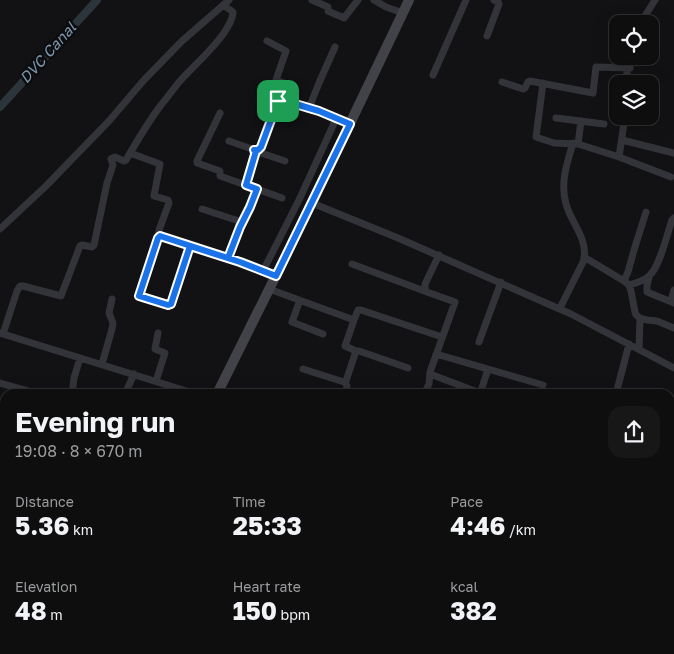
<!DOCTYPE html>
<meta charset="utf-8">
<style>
:root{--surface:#0e0e0f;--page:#171718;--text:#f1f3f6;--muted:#9b9c9e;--line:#2e2e2f}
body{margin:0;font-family:"Golos Text",sans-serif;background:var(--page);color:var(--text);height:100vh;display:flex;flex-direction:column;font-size:19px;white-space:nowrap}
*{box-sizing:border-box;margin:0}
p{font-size:16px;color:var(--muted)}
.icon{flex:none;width:28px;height:28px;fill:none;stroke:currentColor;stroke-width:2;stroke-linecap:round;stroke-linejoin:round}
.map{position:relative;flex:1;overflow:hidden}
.details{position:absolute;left:0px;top:389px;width:675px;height:266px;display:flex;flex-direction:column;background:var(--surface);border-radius:15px 15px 0 0;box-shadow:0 5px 20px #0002,0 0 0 1px var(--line)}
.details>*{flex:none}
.fabs{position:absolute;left:609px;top:15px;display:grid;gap:10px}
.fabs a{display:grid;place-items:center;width:50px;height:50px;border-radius:10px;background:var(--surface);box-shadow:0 5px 20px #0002,0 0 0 1px var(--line);font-size:25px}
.pin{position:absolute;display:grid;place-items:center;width:42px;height:42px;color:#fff;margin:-21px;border-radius:10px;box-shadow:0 2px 8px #0006}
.round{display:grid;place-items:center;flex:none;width:52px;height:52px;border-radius:15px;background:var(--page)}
.head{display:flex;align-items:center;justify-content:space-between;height:85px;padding:0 15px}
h1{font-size:28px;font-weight:700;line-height:38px}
.metrics{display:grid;grid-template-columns:repeat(3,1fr);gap:8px;height:85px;padding:5px 15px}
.metrics div{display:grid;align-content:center}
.metrics b{font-size:25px;font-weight:700}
.metrics small{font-size:14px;font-weight:400}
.metrics p{font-size:14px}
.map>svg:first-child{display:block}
</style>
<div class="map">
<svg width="674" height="654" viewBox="0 0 674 654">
<rect width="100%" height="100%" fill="#121214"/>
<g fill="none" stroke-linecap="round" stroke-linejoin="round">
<path stroke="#2c353c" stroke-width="8" d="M0,107L97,0"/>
<path stroke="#333439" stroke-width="7" d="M312,0L328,7V11L344,18L358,0
M374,0L386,7L403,13
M640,24L655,0
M487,36L499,4L498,2L494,0
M267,41L286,51L276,80L289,85L282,99V100L319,111L350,124
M627,68V84
M433,75L466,0
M502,82L523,89L525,88L528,82L530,81L593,93L596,67L630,68L631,56
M543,83L536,137L554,143L578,144L619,157L671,177
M309,108L319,83L335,47
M220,113L197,161V163L220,171V176L257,189L250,207L240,227L228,258
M556,118L604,124
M622,140L674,153
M229,141L255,150L260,149L278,101L282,100
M578,144L581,121
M255,151L285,161
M130,153L160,164L154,196L168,200L169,203L159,230V237
M619,157L625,116
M246,185L256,151
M257,189L282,198
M312,203L398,238L571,314L674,368
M202,209L242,222
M0,229L46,186L109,121L144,80L182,41L229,0
M190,246L171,304L168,305L139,296L157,238L160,236L240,262L276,276
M584,257L624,281L629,285L631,291L635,312L636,315L640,318L647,320L657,321L674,328
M352,264L427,292
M263,271L299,200L336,119
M649,277L647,286V292L674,303
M624,281L628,272L634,250L646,212
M629,285C636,283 645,281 650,275C660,266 667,234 672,220L674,218
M269,289L354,320L358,310H361L442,337
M300,300L292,322L323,334
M671,301L674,290
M560,308L583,262C590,241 571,223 566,204C560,183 567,163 573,143
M0,333L196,394
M3,334L17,291L20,286H23L61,296L80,246L82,245L92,247L94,245L107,183L113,165L111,159L115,157L124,161L126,160C137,141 148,122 161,105C168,97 174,88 180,81C194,65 232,33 233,12L223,5
M479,342L501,282
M639,349L640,318
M356,351H359L408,368
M436,354L543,385
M102,364L112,329L113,323L109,313L112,299
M303,369L344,382L346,381L356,351L345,346L354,320
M430,374L480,393
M156,381L165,353L155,349L158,333
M0,383L39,394
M72,394L74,378L80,358
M125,394L134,374
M345,394L347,386L345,382
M424,394L429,384L430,372L455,302L427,292L425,290V284L439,255
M480,394L488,369
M616,394L629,344
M0,413L5,415
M0,469L5,471
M0,529V533
M670,533L674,534
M670,571V572
M0,583L5,585
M670,647L674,648
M194,650L205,654
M404,650L417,654
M602,650L609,653H617L619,650
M294,654V650
M436,654L437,650
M464,654L466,650
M492,654L494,650
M581,654L583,650"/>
<path stroke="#424348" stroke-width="10" d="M217,394L312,203L409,0
M88,654L90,650"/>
</g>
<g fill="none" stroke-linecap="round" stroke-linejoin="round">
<defs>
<path id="route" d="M278,101L261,147L258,150H254L256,151L246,185L257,189L250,207L240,227L228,258L160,236L158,238L139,296L168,305L171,304L190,246L240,262L276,276L350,124L319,111L282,100L278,101"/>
</defs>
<use href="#route" stroke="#fff" stroke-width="10"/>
<use href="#route" stroke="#1a73e8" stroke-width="6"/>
</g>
<g text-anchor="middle" stroke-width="5" stroke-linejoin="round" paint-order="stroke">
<g font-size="15" font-style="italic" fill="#7c97ae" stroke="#0d0d0f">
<text transform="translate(48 53) rotate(-48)" y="5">DVC Canal</text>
</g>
</g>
</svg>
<div class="fabs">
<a><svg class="icon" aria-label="locate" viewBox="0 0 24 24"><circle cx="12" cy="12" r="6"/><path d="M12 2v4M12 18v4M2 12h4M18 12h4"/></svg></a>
<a><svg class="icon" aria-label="layers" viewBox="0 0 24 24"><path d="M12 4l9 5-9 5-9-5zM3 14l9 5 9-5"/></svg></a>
</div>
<div class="pin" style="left:278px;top:101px;background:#1e9e55"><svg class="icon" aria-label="arrive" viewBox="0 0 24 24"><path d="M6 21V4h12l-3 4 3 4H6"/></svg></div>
<section class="details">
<div class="head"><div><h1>Evening run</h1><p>19:08 · 8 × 670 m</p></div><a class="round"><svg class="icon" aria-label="share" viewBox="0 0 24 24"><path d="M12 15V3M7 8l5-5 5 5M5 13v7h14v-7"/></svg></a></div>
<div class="metrics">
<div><p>Distance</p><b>5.36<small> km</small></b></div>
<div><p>Time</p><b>25:33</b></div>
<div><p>Pace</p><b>4:46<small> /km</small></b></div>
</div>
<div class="metrics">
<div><p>Elevation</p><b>48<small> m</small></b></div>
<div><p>Heart rate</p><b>150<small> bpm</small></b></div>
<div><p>kcal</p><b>382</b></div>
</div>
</section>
</div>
